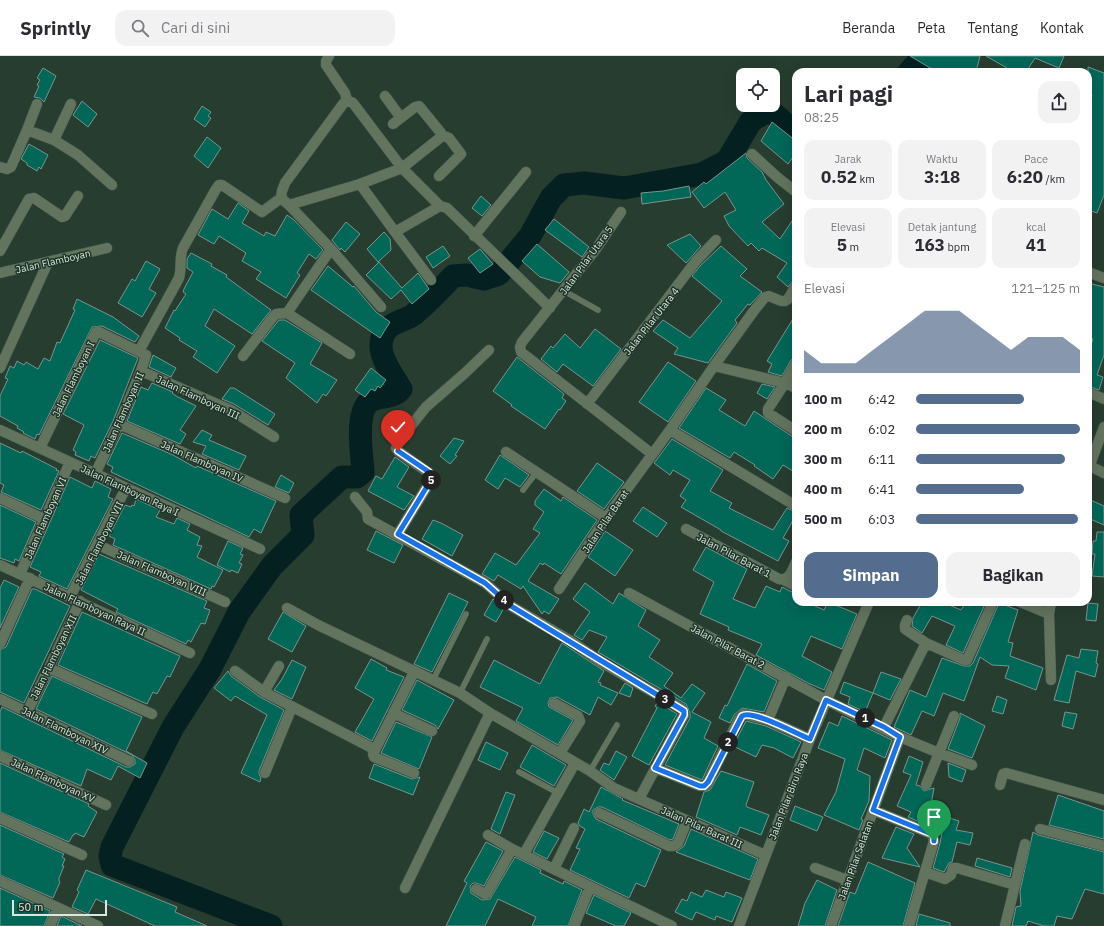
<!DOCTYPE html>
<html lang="id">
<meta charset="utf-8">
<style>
:root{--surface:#fff;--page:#f2f2f3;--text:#2b2b33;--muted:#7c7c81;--line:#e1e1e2;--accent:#546c8d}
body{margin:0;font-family:"IBM Plex Sans",sans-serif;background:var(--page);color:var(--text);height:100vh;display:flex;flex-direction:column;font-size:15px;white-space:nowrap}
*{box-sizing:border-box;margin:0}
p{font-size:13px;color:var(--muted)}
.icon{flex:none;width:22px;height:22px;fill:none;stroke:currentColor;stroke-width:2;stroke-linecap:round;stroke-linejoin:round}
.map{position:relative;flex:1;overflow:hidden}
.side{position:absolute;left:792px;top:12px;width:300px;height:538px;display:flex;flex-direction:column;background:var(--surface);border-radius:12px;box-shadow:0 4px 16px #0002}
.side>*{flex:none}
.buttons{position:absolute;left:736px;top:12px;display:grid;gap:8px}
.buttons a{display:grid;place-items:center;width:44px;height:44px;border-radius:8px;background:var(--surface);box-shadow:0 4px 16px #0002;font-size:20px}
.scale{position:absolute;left:12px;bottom:10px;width:95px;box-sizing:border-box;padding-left:4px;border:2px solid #dae7df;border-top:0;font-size:11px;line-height:14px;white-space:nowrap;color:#dae7df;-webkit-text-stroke:3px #1d3326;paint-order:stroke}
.pin{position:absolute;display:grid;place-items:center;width:34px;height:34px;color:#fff;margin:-41px -17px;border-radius:50% 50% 50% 0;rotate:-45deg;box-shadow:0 0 4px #0007}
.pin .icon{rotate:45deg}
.km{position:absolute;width:20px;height:20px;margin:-10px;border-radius:50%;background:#222;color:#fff;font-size:11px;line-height:20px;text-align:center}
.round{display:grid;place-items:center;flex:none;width:42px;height:42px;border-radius:12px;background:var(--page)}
.head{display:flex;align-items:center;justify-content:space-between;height:68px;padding:0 12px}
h1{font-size:22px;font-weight:700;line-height:30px}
.metrics{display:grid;grid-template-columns:repeat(3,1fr);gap:6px;height:68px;padding:4px 12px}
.metrics div{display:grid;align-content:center;border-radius:10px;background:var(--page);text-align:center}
.metrics b{font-size:17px;font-weight:700}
.metrics small{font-size:11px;font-weight:400}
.metrics p{font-size:11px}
.chart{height:112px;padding:8px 12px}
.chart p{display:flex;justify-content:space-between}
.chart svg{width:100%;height:72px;margin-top:4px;fill:var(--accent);opacity:.7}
.primary-button{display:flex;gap:8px;margin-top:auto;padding:8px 12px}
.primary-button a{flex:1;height:46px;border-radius:12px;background:var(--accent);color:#fff;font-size:16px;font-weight:700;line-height:46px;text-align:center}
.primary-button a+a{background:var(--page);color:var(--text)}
ul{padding:0 12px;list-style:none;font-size:13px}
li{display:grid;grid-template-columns:64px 48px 1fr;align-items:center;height:30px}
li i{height:10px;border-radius:5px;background:var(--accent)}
header{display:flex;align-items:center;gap:24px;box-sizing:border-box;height:56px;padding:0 20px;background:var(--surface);border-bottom:1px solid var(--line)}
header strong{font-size:19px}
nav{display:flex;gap:22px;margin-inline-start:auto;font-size:14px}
.search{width:280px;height:36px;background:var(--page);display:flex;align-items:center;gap:10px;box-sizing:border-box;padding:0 14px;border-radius:12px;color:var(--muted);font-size:15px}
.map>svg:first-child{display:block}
</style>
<header>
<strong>Sprintly</strong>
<div class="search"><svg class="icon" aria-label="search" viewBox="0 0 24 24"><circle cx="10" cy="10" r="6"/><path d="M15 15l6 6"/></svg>Cari di sini</div>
<nav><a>Beranda</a><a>Peta</a><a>Tentang</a><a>Kontak</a></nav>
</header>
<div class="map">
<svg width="1104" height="870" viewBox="0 0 1104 870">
<rect width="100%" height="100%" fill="#273d30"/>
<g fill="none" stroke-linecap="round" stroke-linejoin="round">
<path stroke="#042021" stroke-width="23" d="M909,16L918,6L920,0
M271,870L112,809L110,800L112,791L173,671L210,613L239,556L272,510L303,479L301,459L342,421H357L363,416C362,399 354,353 372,344C382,340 394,342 401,333C391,316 370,291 388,272C394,266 406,264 413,259C428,247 440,234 453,220L467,219L484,223L499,218L530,180L551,142L564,129L584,127L624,132L702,118L727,105L751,65L766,56L774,58L796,77"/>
</g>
<path fill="#016757" stroke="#77958e" d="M910,0H980L976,16H937Z
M986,0H1064L1059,12L1035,2L1026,16H1014Z
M1088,11L1104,17V139L1097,157L1088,154V59L1092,39L1088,37Z
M43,12L56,20L44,46L40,42L34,41L39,30L37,29L40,24L37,22Z
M82,45L97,58L88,71L73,59Z
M202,50L211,56L208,60L211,62L205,71L194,63Z
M772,66L796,85V97L788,108L761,85Z
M207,81L221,92L208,112L194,100Z
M29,88L48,99L41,113L39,111L37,115L27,109V107L21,103Z
M746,97L747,102L762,116L766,124L784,148L762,166L780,183L796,159V224L793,225L788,231L777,221L787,207L762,192L759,195L751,187L748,190L729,170L724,160L736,154L725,136L704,152L692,136L704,126L706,128Z
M689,130L691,141L642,148L641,137L663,135Z
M481,140L491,149L482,160L472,152Z
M238,147L249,155L242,167L264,180L266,176L275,180L287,159L294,164L323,194L316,203L309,198L297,217L300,219L286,242L256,223L261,216L242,205L246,197L219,180L214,188L198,179L212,153L228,163Z
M554,163L589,191L582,201L545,174Z
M346,166L360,178L345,196L341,192L340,194L332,184Z
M384,176L390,183L391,194L378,206L367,193Z
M690,178L701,190L686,207L667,189Z
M537,188L569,216L560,227L540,221L522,205Z
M443,190L450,200L433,212L426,201Z
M721,190L747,213L740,220L762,236L750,249L748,248L735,264L737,267L708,307L674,298L678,292L653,275L663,264L690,282L722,245L692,220L701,209Z
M480,193L493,208L480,217L468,202Z
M191,197L212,208L211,210L227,219L226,221L271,254L252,278L214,253L205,270L235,290L217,317L193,301L197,295L179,284L180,282L165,272L174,254L175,255L186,238L183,236L184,233L193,216L187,212V203Z
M146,205L160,213L149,233L156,237L142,261L118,247L132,223L135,225Z
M379,206L402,232L418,217L429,233L412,248L401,234L391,243L366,219Z
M328,210L353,231L354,230L376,256L390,266L380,282L311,234Z
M1088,227L1104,231V299L1097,319L1103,321L1099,334L1088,330V299L1093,283L1088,282Z
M77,243L113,261L139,280L135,286L102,270L92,271L39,379L37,378L35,383L23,377L24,376L17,372L18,370L0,360V340L8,323L5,322L10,310L14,312L17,305L24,309L26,306L38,313L44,302L50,305L57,286L60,287L75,254L73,253Z
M796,258V301L791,304L782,320L768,316L772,308L767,305Z
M279,264H285L322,287L310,308L337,324L326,340L323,338L317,347L286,322L295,307L262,285Z
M595,273L621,293L593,330L563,308L557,316L541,303L551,290L553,292L565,278L580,292Z
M100,284L138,302L113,365L95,402L91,400L89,405L75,399L76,396L73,394L84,369L63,358Z
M153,299L176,312L171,321L149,311Z
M517,301L564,338L562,342L566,345L560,354L559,353L545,373L511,350L512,349L493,335Z
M668,306L696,325L668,366L639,346Z
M371,312L386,324L380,332L378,330L375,335L371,333L365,341L355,334Z
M152,327L173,336L172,337L176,340L196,350L180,374L186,378L180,388L127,365L141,331L148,334Z
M762,328L775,331L767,343L757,337Z
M230,332H234L275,358L268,369L234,348L222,343Z
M706,332L726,344L719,354L745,370L754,355L796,383V417L783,409L773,423L754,410L755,409L734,396L730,402L679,372Z
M202,374L212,379L209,384L246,400L239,414L202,398L206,390L193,386Z
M122,377L173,399L196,412L197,410L276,445L261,477L254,473L249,481L111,416L113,411L107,408Z
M454,382L464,385L455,399L457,400L450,408L440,400Z
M672,383L723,414L710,435L732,447L729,452L773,474L787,452L796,456V459L783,482L789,485L778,505L721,475V474L681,451L686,444L680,440L690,424L673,414L670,419L654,407Z
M0,387L21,397L22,395L57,413L56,414L59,415L41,454L1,436L4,429L0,427Z
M500,399L529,419L520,431L505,422L498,433L485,424Z
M395,401L409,411L397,431L414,440L404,454L368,435L376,420L382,423Z
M597,407L624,426L604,453L577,435Z
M281,419L294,427L289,437L275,431Z
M70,421L92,432L95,425L111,433L108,441L113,443L67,533L39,520L41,516L30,511Z
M544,433L561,445L563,441L597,464L561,518L544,507L543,509L540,507L528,525L559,543L549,558L544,555L542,558L523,530L521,533L498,519L494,525L482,518L495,497L516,509L540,477L533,473L544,456L535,449V445Z
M136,443L160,454L156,461L174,468L177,462L190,468L187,474L200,481L197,489L202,490L197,501L223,514L214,531L212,530L211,533L113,489L115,483L109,480L125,449L131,451L132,449L134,450Z
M1088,443L1104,450V469L1088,462Z
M0,449L36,466L19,505L15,503L14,507L0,502Z
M643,451L667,467L657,481L633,465Z
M433,464L441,467L463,479L452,500L422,483Z
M376,475L403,489L394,507L367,494Z
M605,475L633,494L615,520L588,501Z
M1097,476H1104V521L1092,520L1095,498H1092L1093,485H1096Z
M228,485L243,492L240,498L243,499L239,507L242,508L238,517L231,514L230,516L217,509Z
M706,491L747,513L733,543L755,552L766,530L780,536L782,531L796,538V546H806L824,554L828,546L857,558L842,593L811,580L802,600L832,616L824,634L808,627L756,599L762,588L728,574L729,571L700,558L714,526L693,514Z
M99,498L207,545L204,552L210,554L205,568L201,567L191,586L188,584L186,588L116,556L118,553L81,534Z
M4,524L19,531L0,572V532Z
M585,527L613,548L619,537L646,554L638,570L660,584L649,601L673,617L664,630L681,642L692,628L705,637L692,656L711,666L704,682L718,690L702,724L665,709L690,662V657L686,648L598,596L607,581L589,574L582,584L574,579L590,556L573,543Z
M32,533H35L70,550L24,647L0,636V594L6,591Z
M449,537L468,546L432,616L414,608Z
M493,543L504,552L496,566L484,559Z
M922,546H942L961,554L966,546H986L963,597L946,589L955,570L932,560L922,577L912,570L913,562Z
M999,547L1018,554L1008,586L1013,587L1010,600L1043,612L1036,634L1005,622L1009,610L992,609L980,601L964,645L943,637L934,660L922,655L911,679L894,671L910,634L926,641L942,602L964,610H970L973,607Z
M1088,547L1098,548L1096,565L1086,564Z
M82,556L180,600L170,621L167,620L157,638L153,636L147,648L58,609Z
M283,556L306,570L292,596L268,583Z
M562,587L604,615L598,626L601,627L600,629L618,637L611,649L598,641L590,659L557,641L550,642L548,647L549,651L573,664L558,689L516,665L523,652L480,631L494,604L540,628Z
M1081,593L1098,595L1096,607L1098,608L1095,621L1076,615L1069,647L1054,644L1067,599L1079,602Z
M371,603L387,612L386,614L404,621L372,685L355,676L374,643L355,632Z
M292,604L306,611L292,643L274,634L282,623Z
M747,608L777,625L764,656L742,652L734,659L730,667L719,662L725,649L727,650Z
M228,615L231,620L260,641L284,654L259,715V718L261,722L260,726L241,717L267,659L235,640L231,645L214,632Z
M881,616L901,623L890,644L873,637Z
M52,620L142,661L126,695L147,707L140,722L118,710L111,724L87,713L81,730L0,694V656L2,651L126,711H130L135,708V704L132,699L36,653Z
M417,624L454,644L438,673L435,669L402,654Z
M844,626L873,637L865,656L848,648L850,641L840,637Z
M625,627L633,632L630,641L619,637Z
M997,640L1007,644L1003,658L992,655Z
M658,646L677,658L649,709L632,700L657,652L655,650Z
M1065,656L1077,658L1073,673L1062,670Z
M960,657L985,670L972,702L948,693L960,662Z
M842,660L892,684L885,702L864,692L857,714L870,720L869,745L861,763L863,764L859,774L824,759L836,736L845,703L818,692L829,666L838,670Z
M746,665L766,670L801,686L793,702L774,692L762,689L756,701L733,690Z
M396,666L432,681L419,713L381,697Z
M486,686L508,697L500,714L478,704Z
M532,689L566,709L554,730L520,711Z
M616,695L627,701L614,724L600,714L604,707L609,709Z
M909,700L923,706L916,729L920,730L924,735L934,732L931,749L935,751L932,757L937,758L931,771L908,761L911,756L897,750L911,719L903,716Z
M0,707L89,748L88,750L97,756L84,781L75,777L74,779H73L69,786L0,756Z
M948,707L966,714L962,726L949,721Z
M374,708L412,723L420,721L413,739L369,722Z
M721,715L754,726L746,749L747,751L769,759L761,779L740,771L737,779L696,761L704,736L710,734Z
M601,731L623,743L622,744L679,768L673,783L670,784L602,751H598L593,754V758L596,763L661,794L645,831L636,827L629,842L570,814L580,793L576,792L585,773L580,770L578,767L584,753L589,756Z
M506,736L515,739L500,778L491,773Z
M1058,739L1104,755V783L1049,769Z
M795,750L823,761L817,775L790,764Z
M943,760L959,765L956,774L973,777L970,789L957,786L952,806L949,807L944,816L933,812L940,787L942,776L939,775Z
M0,769L64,798L62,801L65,803L62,810H64L59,822V825L60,826L53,842L0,819Z
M896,771L914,778L907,792L920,811L882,802Z
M691,773L758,803L750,824L676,796L684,790Z
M544,775L559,782L547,803L533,796Z
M1033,776L1038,779L1104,796V838L1085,833L1072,863L1057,860L1054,870H1044L1028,865L1026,870H1012L1016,851L1021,850L1020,835Z
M486,786L503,795L484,830L476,827H473L470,830L471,837L482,844L490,843L515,801L541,814L540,817L563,828L564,825L582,834L568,870H532L536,861L498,843L485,870H446L467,827L464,825L467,820Z
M977,802L1012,812L1010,821L975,810Z
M868,806L915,827L903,870H838L850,836L855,838Z
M86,814L177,851L175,856L207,870H155L96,843L88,858L72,851L79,836L77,834Z
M817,824L837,834L825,870H798L805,847Z
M0,832L50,855L44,870H0Z
M706,834L724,841L726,836L742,842L732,866L716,860L715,864L696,856L692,864L675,856L682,843L687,845L691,836L702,841Z
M594,839L631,857L624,870H616L586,857Z
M919,858L950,867V870H916Z
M61,860L82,870H57Z"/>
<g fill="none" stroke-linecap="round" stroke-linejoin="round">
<defs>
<path id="service" d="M564,235L598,254
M523,434L536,417
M433,624L466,558
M460,637L487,583
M590,715L617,669
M519,716L558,737"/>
<path id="minor" d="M329,0L326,5V9L345,37L347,44
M385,40L401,62
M347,44L353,47L402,112L440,150L447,152L550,252
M27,74L37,48
M54,84L71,48
M752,98L777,121L796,136
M0,111L7,113L11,111L27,74L54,84L78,99L112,129
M439,120L461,98L449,82L441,79
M360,128L395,176L440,150
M281,142L289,149L360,128L402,112L441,81V77L419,50L415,51L393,68
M281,142L282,135L285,127L343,48L347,44
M289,149L331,193L381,251
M621,156L596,193L522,286L520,291L521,296L652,398
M395,176L431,224
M474,180L526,116
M0,195L29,143L34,142L62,161L65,160L78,140
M1088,216L1104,222
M0,217L107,192
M287,257L350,298
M139,295L179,222C182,212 179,201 183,192L216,133L219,129H222L262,156L281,142
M243,300L273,261L276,258L287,257L331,193
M714,310L785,327L796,307
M0,312L48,206
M141,315L231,354L274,381
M796,332L785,327L768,353V357L796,375
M1088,336L1104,343
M587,348L696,205L716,184
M119,368L285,442
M0,374L260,493
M670,374L796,450
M40,392L96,276H99L146,299L141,315L119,368L95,418
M506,396L606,462
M1090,410L1104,417
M1088,414L1104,371
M355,441L367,456L368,463L485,527L511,550L571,585L601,606L682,653L684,659L639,743
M0,442L44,463
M686,473L779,523C790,525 792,514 796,506
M398,478L431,424L429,417L398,395L396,392L399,385L426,351L465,317L489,294
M98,489L225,546
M0,509L190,597
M20,518L70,406
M784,524L796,530
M559,533L606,462L670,374L714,310L753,256L765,241L769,240L781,245H785L788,243L796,230
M629,537L826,644L900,681L939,697L972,709
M70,541L126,432
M1020,546L1049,558L1051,546
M287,552L318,569L460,637L490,657L590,715L614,732L765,799
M1049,558L1051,624
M907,564L905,569V573L926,587L964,604H967L993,546
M0,588L30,522
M49,612L152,658
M235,615L264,636L374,693
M414,616L373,698L374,701L414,717
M264,636L279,610
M0,643L129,705
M554,647L578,660L580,665L560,697
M27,656L49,612L80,545
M393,657L432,675
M768,664L786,621
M884,671L926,587
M0,700L106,749
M655,712L700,730H705L708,726L739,663L744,658L768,664L810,683
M265,717L292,651
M926,729L954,660
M1000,729L1003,718L1006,717L1104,744
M873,754L932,778L934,785L909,870
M599,757L669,790H674L678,787L687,765
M0,762L82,799
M1040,773L1104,790
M488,779L512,793L672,870
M524,798L575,707
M815,812L847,824
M554,813L574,772
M925,816L945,823L951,819L953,812H957L1015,829
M0,825L98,870
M405,832L490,657
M476,833L485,838L487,837L512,793
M50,870L58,852
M574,870L590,831
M739,870L810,683L869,546
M831,870L900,681
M1005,870L1025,788"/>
</defs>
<use href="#service" stroke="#475c50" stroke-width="6"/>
<use href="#minor" stroke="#475c50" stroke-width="11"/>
<use href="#service" stroke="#62735e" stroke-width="5.5"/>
<use href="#minor" stroke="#62735e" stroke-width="10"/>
</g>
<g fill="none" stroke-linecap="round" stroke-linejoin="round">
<defs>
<path id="route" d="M398,395L429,416L431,424L398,478L485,527L511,550L684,655V659L655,712L700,730H704L708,726L742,660C752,653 797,678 810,683L826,644L884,671L900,681L873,754L932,778L934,781V785"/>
</defs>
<use href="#route" stroke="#fff" stroke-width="8"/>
<use href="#route" stroke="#1a73e8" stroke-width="5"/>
</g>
<g text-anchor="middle" stroke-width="3" stroke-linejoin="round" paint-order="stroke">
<g font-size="10" fill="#dae7df" stroke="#1d3326">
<text transform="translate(586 204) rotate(-54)" y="4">Jalan Pilar Utara 5</text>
<text transform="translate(53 205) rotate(-13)" y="4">Jalan Flamboyan</text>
<text transform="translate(651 265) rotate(-52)" y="4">Jalan Pilar Utara 4</text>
<text transform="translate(73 323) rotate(-64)" y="4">Jalan Flamboyan I</text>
<text transform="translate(198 341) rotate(25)" y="4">Jalan Flamboyan III</text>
<text transform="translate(123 356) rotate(-66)" y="4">Jalan Flamboyan II</text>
<text transform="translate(202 405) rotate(24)" y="4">Jalan Flamboyan IV</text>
<text transform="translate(130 434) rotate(25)" y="4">Jalan Flamboyan Raya I</text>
<text transform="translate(45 462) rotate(-66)" y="4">Jalan Flamboyan VI</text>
<text transform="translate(605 465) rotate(-56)" y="4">Jalan Pilar Barat</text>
<text transform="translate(99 487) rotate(-63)" y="4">Jalan Flamboyan VII</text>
<text transform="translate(734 499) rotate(28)" y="4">Jalan Pilar Barat 1</text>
<text transform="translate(162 517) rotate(24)" y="4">Jalan Flamboyan VIII</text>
<text transform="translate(95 553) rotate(25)" y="4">Jalan Flamboyan Raya II</text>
<text transform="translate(728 590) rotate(28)" y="4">Jalan Pilar Barat 2</text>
<text transform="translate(53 601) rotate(-64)" y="4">Jalan Flamboyan XII</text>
<text transform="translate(65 674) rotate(26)" y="4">Jalan Flamboyan XIV</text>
<text transform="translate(53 724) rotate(25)" y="4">Jalan Flamboyan XV</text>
<text transform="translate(788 740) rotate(-69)" y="4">Jalan Pilar Biru Raya</text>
<text transform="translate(702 771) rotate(24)" y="4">Jalan Pilar Barat III</text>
<text transform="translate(855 804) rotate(-70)" y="4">Jalan Pilar Selatan</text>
</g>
</g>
</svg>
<div class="buttons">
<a><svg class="icon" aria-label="locate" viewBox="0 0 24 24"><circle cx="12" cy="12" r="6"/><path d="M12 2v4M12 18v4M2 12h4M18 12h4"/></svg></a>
</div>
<div class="scale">50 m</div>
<div class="pin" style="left:934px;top:785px;background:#1e9e55"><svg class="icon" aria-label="arrive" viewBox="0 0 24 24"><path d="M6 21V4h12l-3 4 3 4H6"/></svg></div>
<div class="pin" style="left:398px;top:395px;background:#d93025"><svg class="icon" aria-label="check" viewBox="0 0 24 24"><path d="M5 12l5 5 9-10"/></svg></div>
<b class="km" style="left:865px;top:662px">1</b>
<b class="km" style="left:728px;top:686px">2</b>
<b class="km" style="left:665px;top:643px">3</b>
<b class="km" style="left:504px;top:544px">4</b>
<b class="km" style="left:431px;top:424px">5</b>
<section class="side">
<div class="head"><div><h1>Lari pagi</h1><p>08:25</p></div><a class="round"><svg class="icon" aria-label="share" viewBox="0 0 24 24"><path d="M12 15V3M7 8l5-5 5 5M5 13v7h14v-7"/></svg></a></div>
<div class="metrics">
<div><p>Jarak</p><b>0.52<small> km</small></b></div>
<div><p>Waktu</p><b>3:18</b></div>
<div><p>Pace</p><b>6:20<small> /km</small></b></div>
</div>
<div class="metrics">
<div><p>Elevasi</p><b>5<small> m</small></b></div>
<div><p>Detak jantung</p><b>163<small> bpm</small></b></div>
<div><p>kcal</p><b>41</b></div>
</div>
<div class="chart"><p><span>Elevasi</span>121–125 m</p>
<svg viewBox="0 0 160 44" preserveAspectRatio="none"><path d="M0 44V30L10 38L20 38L30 38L40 30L50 22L60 14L70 6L80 6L90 6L100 14L110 22L120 30L130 22L140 22L150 22L160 30V44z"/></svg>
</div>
<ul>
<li><b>100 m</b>6:42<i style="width:66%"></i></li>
<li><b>200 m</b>6:02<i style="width:100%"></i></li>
<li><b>300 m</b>6:11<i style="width:91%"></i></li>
<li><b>400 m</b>6:41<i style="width:66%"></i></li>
<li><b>500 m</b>6:03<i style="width:99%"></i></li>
</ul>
<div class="primary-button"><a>Simpan</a><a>Bagikan</a></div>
</section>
</div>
